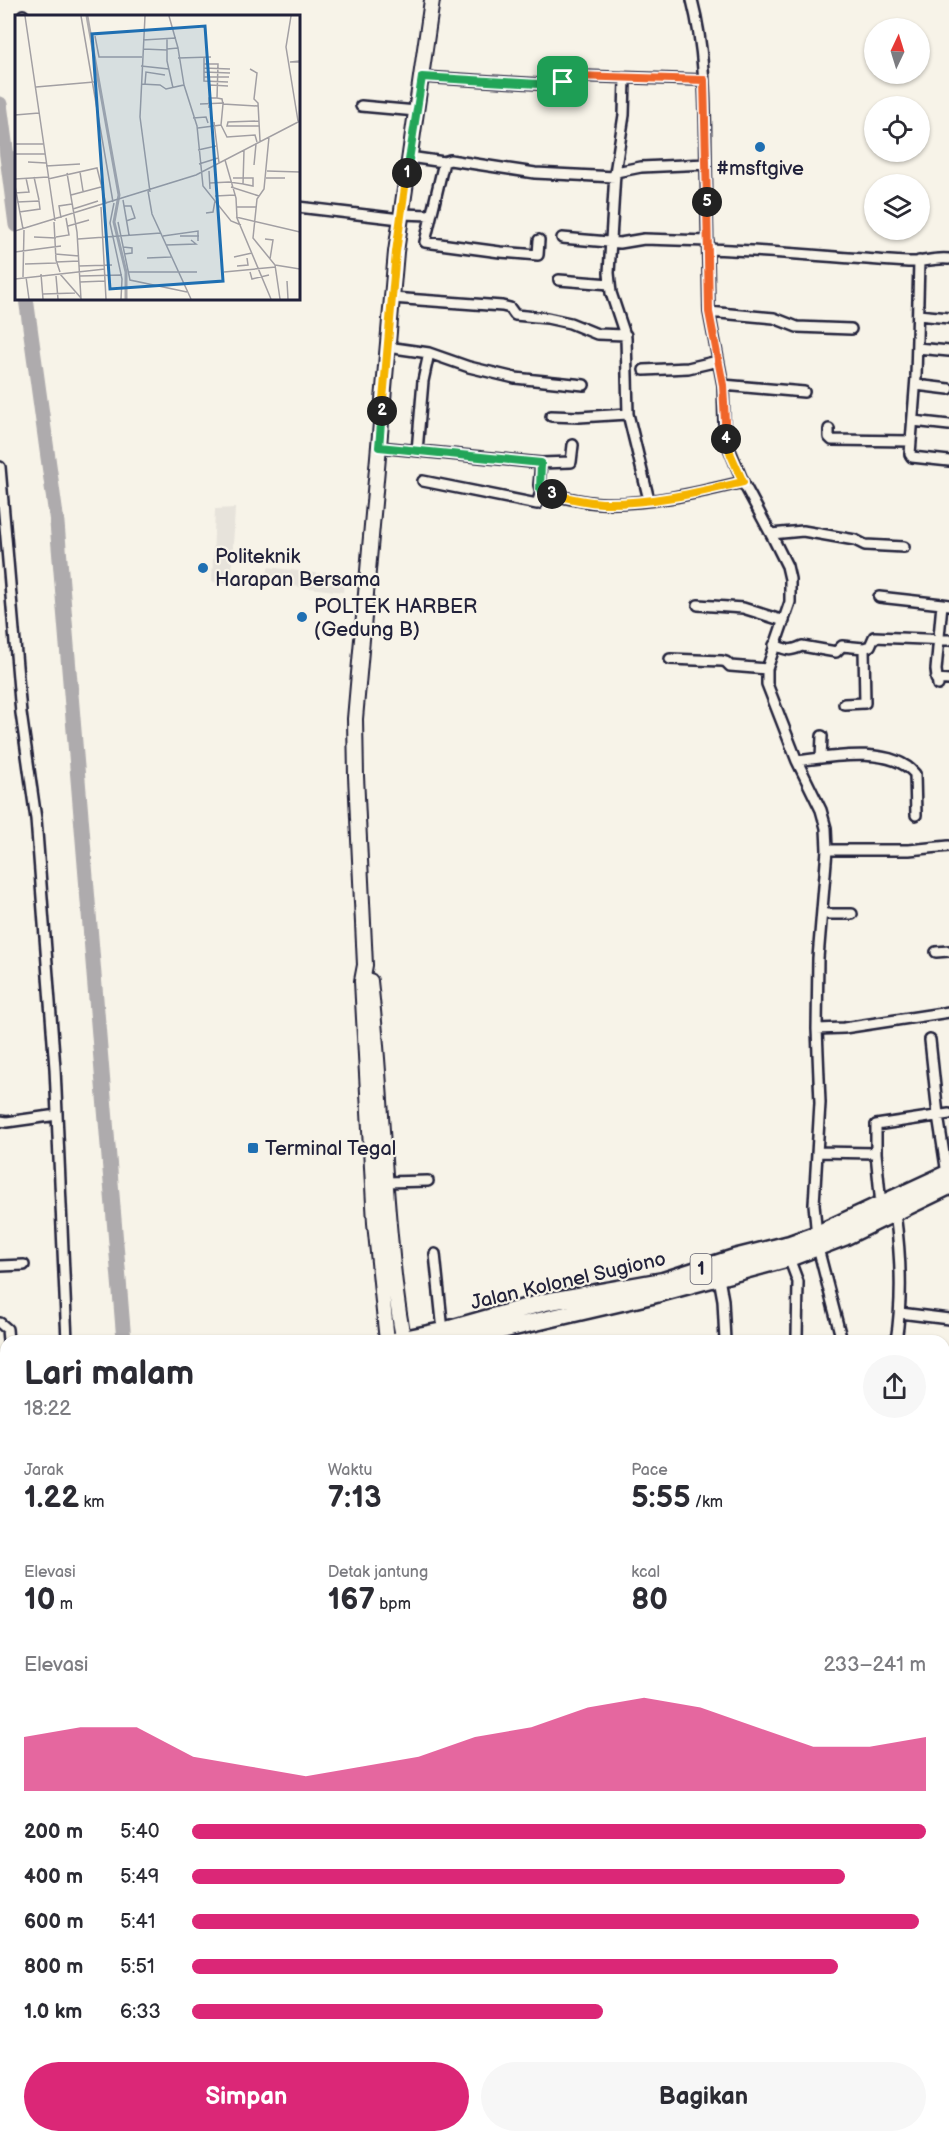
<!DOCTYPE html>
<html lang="id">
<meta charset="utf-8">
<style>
:root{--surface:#fff;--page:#f7f7f7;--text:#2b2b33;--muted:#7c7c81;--accent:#db2777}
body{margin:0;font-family:"Balsamiq Sans",sans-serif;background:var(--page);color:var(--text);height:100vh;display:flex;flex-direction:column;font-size:22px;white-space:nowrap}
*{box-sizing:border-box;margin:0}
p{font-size:20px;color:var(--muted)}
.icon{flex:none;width:33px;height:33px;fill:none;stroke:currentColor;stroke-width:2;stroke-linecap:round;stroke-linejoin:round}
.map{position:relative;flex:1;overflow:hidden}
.drawer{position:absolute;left:0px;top:1335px;width:950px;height:808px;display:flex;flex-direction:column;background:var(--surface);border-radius:18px 18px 0 0;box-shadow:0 2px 4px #0004}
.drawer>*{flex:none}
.needle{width:39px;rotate:4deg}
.controls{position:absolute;left:864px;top:18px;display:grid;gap:12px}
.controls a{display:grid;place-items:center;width:66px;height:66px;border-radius:50%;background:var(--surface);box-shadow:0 2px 4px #0004;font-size:30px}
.pin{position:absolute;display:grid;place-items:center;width:51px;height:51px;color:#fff;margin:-26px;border-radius:12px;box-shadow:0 3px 9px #0006}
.km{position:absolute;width:30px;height:30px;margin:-15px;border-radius:50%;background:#222;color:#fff;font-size:16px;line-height:30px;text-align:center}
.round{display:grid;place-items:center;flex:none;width:63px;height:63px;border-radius:32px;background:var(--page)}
.summary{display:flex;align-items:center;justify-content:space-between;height:102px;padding:0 24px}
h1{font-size:33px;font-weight:600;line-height:45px}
.metrics{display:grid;grid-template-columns:repeat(3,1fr);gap:9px;height:102px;padding:6px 24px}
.metrics div{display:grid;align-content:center}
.metrics b{font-size:30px;font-weight:600}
.metrics small{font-size:16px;font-weight:400}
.metrics p{font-size:16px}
.chart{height:168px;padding:12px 24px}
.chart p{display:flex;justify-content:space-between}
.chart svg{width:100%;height:108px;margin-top:6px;fill:var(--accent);opacity:.7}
.button{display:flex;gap:12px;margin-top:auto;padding:12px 24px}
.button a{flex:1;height:69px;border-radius:36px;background:var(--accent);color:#fff;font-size:24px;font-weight:600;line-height:69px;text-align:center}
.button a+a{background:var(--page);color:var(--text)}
ul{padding:0 24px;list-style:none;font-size:20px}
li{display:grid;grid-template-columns:96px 72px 1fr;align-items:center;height:45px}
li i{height:15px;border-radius:8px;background:var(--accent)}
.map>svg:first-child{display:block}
</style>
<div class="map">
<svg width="949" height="2143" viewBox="0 0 949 2143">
<rect width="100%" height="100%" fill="#f7f3e8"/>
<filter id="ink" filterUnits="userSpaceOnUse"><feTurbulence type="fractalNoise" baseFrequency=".0167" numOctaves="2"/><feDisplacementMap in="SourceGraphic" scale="12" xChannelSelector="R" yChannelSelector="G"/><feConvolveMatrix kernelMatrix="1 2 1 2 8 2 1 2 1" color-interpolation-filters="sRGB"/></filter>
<g filter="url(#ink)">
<path fill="#e7e3db" d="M235,508L231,584L212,582L215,509Z
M268,567L345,577L343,592L268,583Z"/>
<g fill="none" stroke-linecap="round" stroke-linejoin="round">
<path stroke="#aeabad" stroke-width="15" d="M0,104L16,225
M26,298L57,523L124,1341
M135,2143L136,2138"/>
<defs>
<path id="street" d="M692,0C706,53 705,110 706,164
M23,15V16
M422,77L555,85L576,76L703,80
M625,79L624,115L615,173L609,273L611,293L626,338L628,414L649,500
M361,106L416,111
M409,157L444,162L450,160L535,173L615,177
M444,162L425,242L500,252L538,255L539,240
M616,172L641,167L706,164L709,312L723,385L724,423L727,443L743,482
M298,207L400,219
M401,214L430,215
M562,238L620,243L644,239L708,241
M708,249C775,251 841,258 908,262C922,263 935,257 949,259
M919,261L916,377L910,454L912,457L949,461
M559,280L610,284
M392,298L502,306L510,308L515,315L547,318L570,323L597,334L626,335
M709,312L774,318L797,327L851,329
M918,315L949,318
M387,347L429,353
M917,348L949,351
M644,370L688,368L718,361
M723,385L804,392
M916,385L949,389
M551,416L579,417L628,414
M913,421L949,425
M829,429V437L832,440L911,441
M379,447L541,463L539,485L541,492C560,496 581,502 600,503C648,505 697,493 743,482L773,538L787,566L790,579V602L770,660L767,669V684L797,761L821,810L826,828L827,850L818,958L817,1029L820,1103L814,1204L818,1248L842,1341
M417,451L423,381L429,353L469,367L515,378L584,385
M541,463L571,462L573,445
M0,467L21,713L36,819L55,1068L67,1341
M423,481L537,504L541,492
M771,534L803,531L855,540L865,545L904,547
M879,597L942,604
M698,605L743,608L784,621
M774,645C788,650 789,652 802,646L836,652L842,646L864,648L865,703L844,704
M864,648L870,646L874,637L949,640
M670,659L722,661L726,662L730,666L767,669
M936,679L949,680
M938,685L936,670L942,604L949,605
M821,758L822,736
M797,761C829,757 891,745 915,774L916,815
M827,850H909L949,846
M822,914H852
M936,952L949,951
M817,1029L844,1028L949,1012
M930,1040L938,1115L947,1174
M0,1121L7,1122L57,1115
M817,1152L876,1153V1125L949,1114
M876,1153L881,1205
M385,1182L428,1181
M895,1213C901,1257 903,1298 896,1341
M435,1254L443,1331
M789,1258L798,1282L797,1337L801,1341
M0,1266L24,1265
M719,1278L723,1300L725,1341
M900,1313L949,1319
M0,1323L7,1329L8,1341
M944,1430L949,1429
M944,1490L949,1498
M944,1649L949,1626
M0,1712H6
M0,1781L6,1782
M0,1940H6
M0,2024L6,2025
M0,2108L6,2109
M371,2138L385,2143
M614,2138L615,2143
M101,2143L103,2138
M534,2143V2138"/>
<path id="secondary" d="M370,981C380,1069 382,1158 391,1246C394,1278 397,1310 404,1341
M387,1341L375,1223L362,981L365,965L356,776L355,719L396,252L432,0"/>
<path id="highway" d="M394,1341L443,1331L545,1302L663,1281L734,1258L790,1244L815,1235L949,1173
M454,1341L652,1295L789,1258L844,1237L949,1186
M0,1436L6,1435"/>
</defs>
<use href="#street" stroke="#22223b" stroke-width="14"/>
<use href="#secondary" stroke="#22223b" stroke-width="18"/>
<use href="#highway" stroke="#22223b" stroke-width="21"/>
<use href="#street" stroke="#f7f3e8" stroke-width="9"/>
<use href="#secondary" stroke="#f7f3e8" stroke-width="14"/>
<use href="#highway" stroke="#f7f3e8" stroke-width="16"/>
</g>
</g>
<g fill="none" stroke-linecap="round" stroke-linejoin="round" filter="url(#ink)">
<defs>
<path id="split-1" d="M407,173L422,77L555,85L563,82"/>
<path id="split-2" d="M382,411L396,252L407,173"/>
<path id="split-3" d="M382,411L379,447L541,463L540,489L541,492L552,494"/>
<path id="split-4" d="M552,494C568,498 585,502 602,503C649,504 697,493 743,482L731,455L726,439"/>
<path id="split-5" d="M707,202L709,312L723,385L726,439"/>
<path id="split-6" d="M563,82L576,76L704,80L707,202"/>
</defs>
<use href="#split-1" stroke="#fff" stroke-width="12"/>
<use href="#split-2" stroke="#fff" stroke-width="12"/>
<use href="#split-3" stroke="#fff" stroke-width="12"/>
<use href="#split-4" stroke="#fff" stroke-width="12"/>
<use href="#split-5" stroke="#fff" stroke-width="12"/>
<use href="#split-6" stroke="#fff" stroke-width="12"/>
<use href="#split-1" stroke="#22a559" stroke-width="8"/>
<use href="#split-2" stroke="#f5b400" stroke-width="8"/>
<use href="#split-3" stroke="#22a559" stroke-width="8"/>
<use href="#split-4" stroke="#f5b400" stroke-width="8"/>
<use href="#split-5" stroke="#f0652b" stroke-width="8"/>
<use href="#split-6" stroke="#f0652b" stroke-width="8"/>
</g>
<g fill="#1f6fb2" stroke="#f7f3e8" stroke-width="2">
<circle cx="760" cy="147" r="6"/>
<circle cx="203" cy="568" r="6"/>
<circle cx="302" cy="617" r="6"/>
<rect x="247" y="1142" width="12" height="12" rx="3"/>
</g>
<g text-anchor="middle" stroke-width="4.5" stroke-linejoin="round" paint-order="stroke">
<rect fill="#f7f3e8" stroke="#62616f" stroke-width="1.5" x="690.5" y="1254" width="21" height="30" rx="4.5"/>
<g font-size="18" font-weight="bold" fill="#22223b">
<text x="701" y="1275">1</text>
</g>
<g font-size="20" fill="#22223b" stroke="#f7f3e8" text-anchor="start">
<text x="760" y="175" text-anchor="middle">#msftgive</text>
<text x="215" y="563">Politeknik<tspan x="215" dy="23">Harapan Bersama</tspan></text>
<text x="314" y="613">POLTEK HARBER<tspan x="314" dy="23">(Gedung B)</tspan></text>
<text x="265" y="1155">Terminal Tegal</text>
</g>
<g font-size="20" fill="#22223b" stroke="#f7f3e8">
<text transform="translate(568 1280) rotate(-13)" y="7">Jalan Kolonel Sugiono</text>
</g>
</g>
<g transform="translate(15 15)">
<rect width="285" height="285" fill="#f7f3e8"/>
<path fill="none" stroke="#aeabad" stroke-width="3" d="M72,1L104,180L99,207L111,257V284"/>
<path fill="none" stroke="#a29fa3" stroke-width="1.5" d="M10,1L40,206M66,1L98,187M130,1L125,102L135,177M154,1L163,33M276,1L271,32L283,106M80,21L84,42H127M152,23V46L158,73M128,25L161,23M128,34L152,35M152,34L163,33L169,70M189,42V66L213,67M163,43L196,42M285,46L275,47H285M189,49H203L202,83H194V93M126,51L154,54M189,53L215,54M235,54L242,58L239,84L243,88L245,126M189,57L215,58M189,62H214M126,69L145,70L151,74L169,70L182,111L188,171L216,206L226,210M130,69L131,57L150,60M21,72L79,67M195,83V70L213,71M202,83L207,84L208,89L243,91M185,89L209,88M0,100L24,98M178,103L191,102L193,108M244,106L213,107L212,111H244M199,107L204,148M206,110L212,122L240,120L242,127M183,113L206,110L208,89M254,122L249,174L242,184L238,223L260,250L265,284M0,129H28M183,135L201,131M0,139H30M210,145L221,183L222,203L256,284M13,147L31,148M184,149L203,143M239,150L241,129M31,151L65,149M194,156L195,174M252,156L285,157M65,157L68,176M52,158L62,217L66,284M19,162L24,185M218,163H238V171L228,169M251,163H270M0,164L33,162M33,164L82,153L91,189M214,167L228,169L229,135M195,168L214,167M0,171L8,214M216,172L244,181M133,176L137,199L176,284M0,178L14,177L11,163M56,180L86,172M200,181L220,180M108,185L114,220M2,187L24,186L25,194L4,197M99,188L95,208L107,264L106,284M109,191H116L120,203L111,206M86,192L91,284M221,192H241M58,194L83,186M191,198L198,197L200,186M221,202L285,217M46,203L44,191L57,189M39,207L41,245L45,257M103,207L115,265L172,277M53,211L74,205M0,216L181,160L285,106M148,221L183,216V226M165,221H184M19,222L41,223M41,222L54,220L51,203M63,224L146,218M250,224L258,225L255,244M151,230L181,229L176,225M108,232L117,233V238L109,239M0,237L46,231M40,239L64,241M219,242L237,238M132,243L156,242M41,247L64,246M10,249L41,248M260,250L285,254M64,251L97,250M222,251L233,250L232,243M114,257H182M209,257L261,252M235,257L237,264L254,260M26,259L28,284M45,259L66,283M41,261L43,284M65,261L107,260M8,262L9,215M11,262L14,284M0,264L90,254M272,266L273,284M65,267L90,266M28,279L60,278"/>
<path fill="#1f6fb2" fill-opacity="0.15" stroke="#1f6fb2" stroke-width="3" d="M190,11L208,266L95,274L77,19Z"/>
<rect width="285" height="285" fill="none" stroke="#22223b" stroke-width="3"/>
</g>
</svg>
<div class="controls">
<a><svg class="needle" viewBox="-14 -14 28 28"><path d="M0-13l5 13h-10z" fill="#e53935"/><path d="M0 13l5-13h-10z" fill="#7c7c81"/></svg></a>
<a><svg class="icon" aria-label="locate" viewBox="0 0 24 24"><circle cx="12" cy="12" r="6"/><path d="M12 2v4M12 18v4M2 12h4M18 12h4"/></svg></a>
<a><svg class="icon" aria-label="layers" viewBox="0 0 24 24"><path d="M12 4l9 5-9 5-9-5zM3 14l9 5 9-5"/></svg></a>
</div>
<div class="pin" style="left:563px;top:82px;background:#1e9e55"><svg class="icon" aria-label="arrive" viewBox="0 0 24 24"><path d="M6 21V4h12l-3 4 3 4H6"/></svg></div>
<b class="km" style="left:407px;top:173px">1</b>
<b class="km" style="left:382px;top:411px">2</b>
<b class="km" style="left:552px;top:494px">3</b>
<b class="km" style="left:726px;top:439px">4</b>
<b class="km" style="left:707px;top:202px">5</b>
<section class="drawer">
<div class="summary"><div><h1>Lari malam</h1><p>18:22</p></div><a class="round"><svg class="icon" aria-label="share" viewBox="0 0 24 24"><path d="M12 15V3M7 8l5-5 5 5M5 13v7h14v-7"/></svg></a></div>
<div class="metrics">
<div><p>Jarak</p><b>1.22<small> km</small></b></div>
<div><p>Waktu</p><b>7:13</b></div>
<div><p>Pace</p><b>5:55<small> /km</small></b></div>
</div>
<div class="metrics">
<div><p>Elevasi</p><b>10<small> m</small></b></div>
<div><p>Detak jantung</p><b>167<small> bpm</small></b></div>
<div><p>kcal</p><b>80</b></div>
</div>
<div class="chart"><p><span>Elevasi</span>233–241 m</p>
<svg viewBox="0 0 160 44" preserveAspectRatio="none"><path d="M0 44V22L10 18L20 18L30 30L40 34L50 38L60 34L70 30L80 22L90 18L100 10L110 6L120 10L130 18L140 26L150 26L160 22V44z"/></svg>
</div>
<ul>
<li><b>200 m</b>5:40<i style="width:100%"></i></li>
<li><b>400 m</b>5:49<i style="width:89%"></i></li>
<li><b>600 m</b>5:41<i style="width:99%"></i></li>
<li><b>800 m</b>5:51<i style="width:88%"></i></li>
<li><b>1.0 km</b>6:33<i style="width:56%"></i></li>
</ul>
<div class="button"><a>Simpan</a><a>Bagikan</a></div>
</section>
</div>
